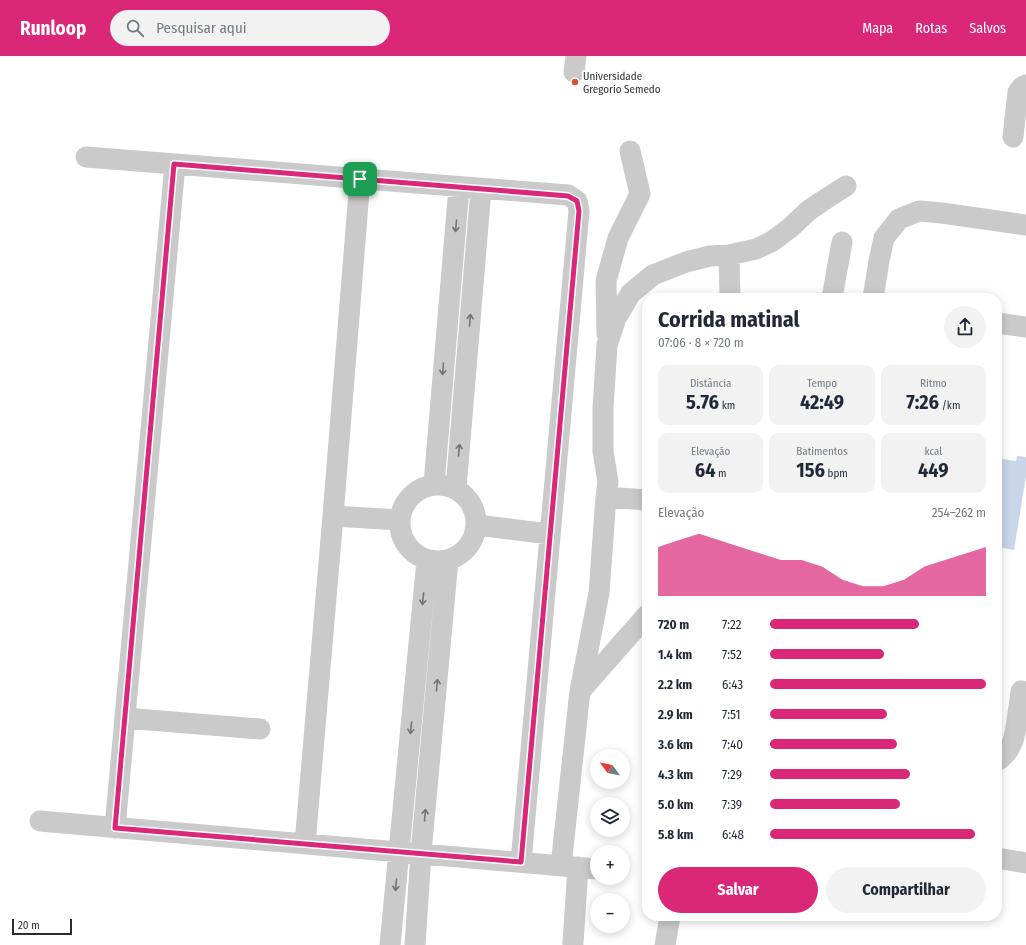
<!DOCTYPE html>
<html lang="pt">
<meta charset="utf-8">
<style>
:root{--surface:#fff;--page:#f2f2f3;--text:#1f2937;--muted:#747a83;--accent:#db2777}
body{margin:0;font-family:"Fira Sans Condensed",sans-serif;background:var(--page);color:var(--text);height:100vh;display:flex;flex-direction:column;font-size:15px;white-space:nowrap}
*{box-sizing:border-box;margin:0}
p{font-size:13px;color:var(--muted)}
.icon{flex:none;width:22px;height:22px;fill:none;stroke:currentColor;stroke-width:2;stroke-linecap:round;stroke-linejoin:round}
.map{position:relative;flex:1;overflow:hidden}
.details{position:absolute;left:642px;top:237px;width:360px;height:628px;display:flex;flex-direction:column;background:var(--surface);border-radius:16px;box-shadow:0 2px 10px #0003}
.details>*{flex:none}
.needle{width:26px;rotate:302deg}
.tools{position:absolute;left:590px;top:693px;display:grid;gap:8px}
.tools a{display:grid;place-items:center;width:40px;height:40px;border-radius:50%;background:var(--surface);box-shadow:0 2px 10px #0003;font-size:20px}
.scale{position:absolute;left:12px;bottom:10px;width:60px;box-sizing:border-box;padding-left:4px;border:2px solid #2d2d2d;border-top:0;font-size:11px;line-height:14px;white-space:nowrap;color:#2d2d2d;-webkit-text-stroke:3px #fff;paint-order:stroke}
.pin{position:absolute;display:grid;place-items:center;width:34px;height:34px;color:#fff;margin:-17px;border-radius:8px;box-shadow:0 2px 6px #0006}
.round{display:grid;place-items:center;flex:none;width:42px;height:42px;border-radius:21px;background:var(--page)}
.summary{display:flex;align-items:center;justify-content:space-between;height:68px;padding:0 16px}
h1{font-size:22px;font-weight:700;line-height:30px}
.metrics{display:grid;grid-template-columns:repeat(3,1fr);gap:6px;height:68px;padding:4px 16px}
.metrics div{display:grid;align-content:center;border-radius:10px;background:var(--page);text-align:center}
.metrics b{font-size:20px;font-weight:700}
.metrics small{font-size:11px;font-weight:400}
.metrics p{font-size:11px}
.chart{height:112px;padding:8px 16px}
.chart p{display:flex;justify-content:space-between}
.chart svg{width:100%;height:72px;margin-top:4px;fill:var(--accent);opacity:.7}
.button{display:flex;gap:8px;margin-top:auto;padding:8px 16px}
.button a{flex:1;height:46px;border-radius:24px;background:var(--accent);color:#fff;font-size:16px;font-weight:700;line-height:46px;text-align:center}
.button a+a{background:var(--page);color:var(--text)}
ul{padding:0 16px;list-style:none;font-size:13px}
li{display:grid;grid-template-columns:64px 48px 1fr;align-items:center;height:30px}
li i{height:10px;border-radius:5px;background:var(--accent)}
header{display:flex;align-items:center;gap:24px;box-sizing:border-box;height:56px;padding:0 20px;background:var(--accent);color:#fff}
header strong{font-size:19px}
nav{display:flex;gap:22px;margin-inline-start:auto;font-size:14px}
.search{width:280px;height:36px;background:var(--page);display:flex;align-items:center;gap:10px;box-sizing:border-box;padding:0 14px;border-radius:22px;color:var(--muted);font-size:15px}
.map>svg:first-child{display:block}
</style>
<header>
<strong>Runloop</strong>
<div class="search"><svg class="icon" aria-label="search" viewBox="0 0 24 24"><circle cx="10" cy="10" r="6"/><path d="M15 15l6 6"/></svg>Pesquisar aqui</div>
<nav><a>Mapa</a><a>Rotas</a><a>Salvos</a></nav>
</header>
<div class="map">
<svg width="1026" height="889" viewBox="0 0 1026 889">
<rect width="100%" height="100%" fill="#fff"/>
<path fill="#c9d5e8" d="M1017,400L1026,401V420L1014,494L997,491V402L1016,405Z"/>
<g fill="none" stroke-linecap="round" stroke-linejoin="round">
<path stroke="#cacaca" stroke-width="21" d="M574,16L576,0
M1013,81L1018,36L1022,31L1026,29
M86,101L568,139L577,145L579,155L521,806
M729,199L730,242
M832,242L842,186
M873,242L879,205L884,182L899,163L919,155L942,157L1026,169
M997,267L1026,271
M607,278L606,225L618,182L640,138L630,95
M434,428L459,131
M400 467a38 38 0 1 1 76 0a38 38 0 1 1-76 0Z
M456,432L481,133
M606,441L647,444
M333,460L400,464
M477,469L550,478
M581,634L647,559
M1019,651L1021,635L1026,636
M125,662L260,673
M997,705C1017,692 1015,672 1019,651L1026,652
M40,765L597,813
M115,772L175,108
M305,788L333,460L360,123
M997,802L1026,807
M561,810L580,635L599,537L606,441L608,426L603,395V352L607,289L616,262L631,237L653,219L686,206L710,200L729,199L756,193L771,186L790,172L808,155L821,146L846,130
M573,887L578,811
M390,889L427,504
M415,889L421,797L448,504
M665,889L670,860"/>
</g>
<defs><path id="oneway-shaft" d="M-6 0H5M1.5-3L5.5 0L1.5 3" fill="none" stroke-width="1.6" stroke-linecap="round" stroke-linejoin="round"/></defs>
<g stroke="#747474">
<use href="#oneway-shaft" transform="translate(456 170) rotate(95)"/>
<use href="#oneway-shaft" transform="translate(470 264) rotate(-85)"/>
<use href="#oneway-shaft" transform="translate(443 313) rotate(95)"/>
<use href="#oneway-shaft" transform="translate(459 394) rotate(-85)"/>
<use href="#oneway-shaft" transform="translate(423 543) rotate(96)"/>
<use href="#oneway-shaft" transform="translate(437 629) rotate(-85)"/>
<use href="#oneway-shaft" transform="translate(411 672) rotate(96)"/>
<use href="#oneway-shaft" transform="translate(425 759) rotate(-85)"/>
<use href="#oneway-shaft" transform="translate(396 829) rotate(95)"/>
</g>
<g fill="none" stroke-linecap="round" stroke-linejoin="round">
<defs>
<path id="route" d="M174,108L568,140L577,145L579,155L521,806L115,772Z"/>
</defs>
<use href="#route" stroke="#fff" stroke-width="8"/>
<use href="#route" stroke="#db2777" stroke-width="5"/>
</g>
<circle fill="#d8533b" stroke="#fff" stroke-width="1.5" cx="575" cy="26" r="4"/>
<g text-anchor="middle" stroke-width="4" stroke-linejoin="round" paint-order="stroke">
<g font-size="11" fill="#2d2d2d" stroke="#fff" text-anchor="start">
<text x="583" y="24">Universidade<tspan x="583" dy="13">Gregorio Semedo</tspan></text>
</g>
</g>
</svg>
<div class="tools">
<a><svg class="needle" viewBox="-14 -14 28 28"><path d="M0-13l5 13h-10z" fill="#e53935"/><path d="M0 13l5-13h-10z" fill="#747a83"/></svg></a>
<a><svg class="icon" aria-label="layers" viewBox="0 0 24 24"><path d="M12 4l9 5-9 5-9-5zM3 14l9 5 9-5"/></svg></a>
<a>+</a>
<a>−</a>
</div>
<div class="scale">20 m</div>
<div class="pin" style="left:360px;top:123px;background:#1e9e55"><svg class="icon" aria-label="arrive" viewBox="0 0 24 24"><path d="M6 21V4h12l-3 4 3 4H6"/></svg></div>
<section class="details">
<div class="summary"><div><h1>Corrida matinal</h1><p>07:06 · 8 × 720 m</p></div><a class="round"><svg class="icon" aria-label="share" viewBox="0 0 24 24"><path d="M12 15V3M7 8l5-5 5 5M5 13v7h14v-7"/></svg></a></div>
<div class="metrics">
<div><p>Distância</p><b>5.76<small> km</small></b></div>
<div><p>Tempo</p><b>42:49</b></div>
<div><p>Ritmo</p><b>7:26<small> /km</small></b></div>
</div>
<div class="metrics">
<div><p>Elevação</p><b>64<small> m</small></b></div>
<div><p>Batimentos</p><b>156<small> bpm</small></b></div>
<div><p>kcal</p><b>449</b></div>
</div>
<div class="chart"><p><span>Elevação</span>254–262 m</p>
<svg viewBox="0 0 160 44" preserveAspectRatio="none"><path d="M0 44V14L10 10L20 6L30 10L40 14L50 18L60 22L70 22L80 26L90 34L100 38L110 38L120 34L130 26L140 22L150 18L160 14V44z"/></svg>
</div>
<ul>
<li><b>720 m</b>7:22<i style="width:69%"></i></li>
<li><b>1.4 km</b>7:52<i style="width:53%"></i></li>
<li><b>2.2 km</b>6:43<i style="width:100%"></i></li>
<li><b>2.9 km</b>7:51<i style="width:54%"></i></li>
<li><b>3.6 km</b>7:40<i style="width:59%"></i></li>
<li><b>4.3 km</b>7:29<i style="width:65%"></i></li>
<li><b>5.0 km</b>7:39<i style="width:60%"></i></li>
<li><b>5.8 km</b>6:48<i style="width:95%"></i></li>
</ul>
<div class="button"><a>Salvar</a><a>Compartilhar</a></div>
</section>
</div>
